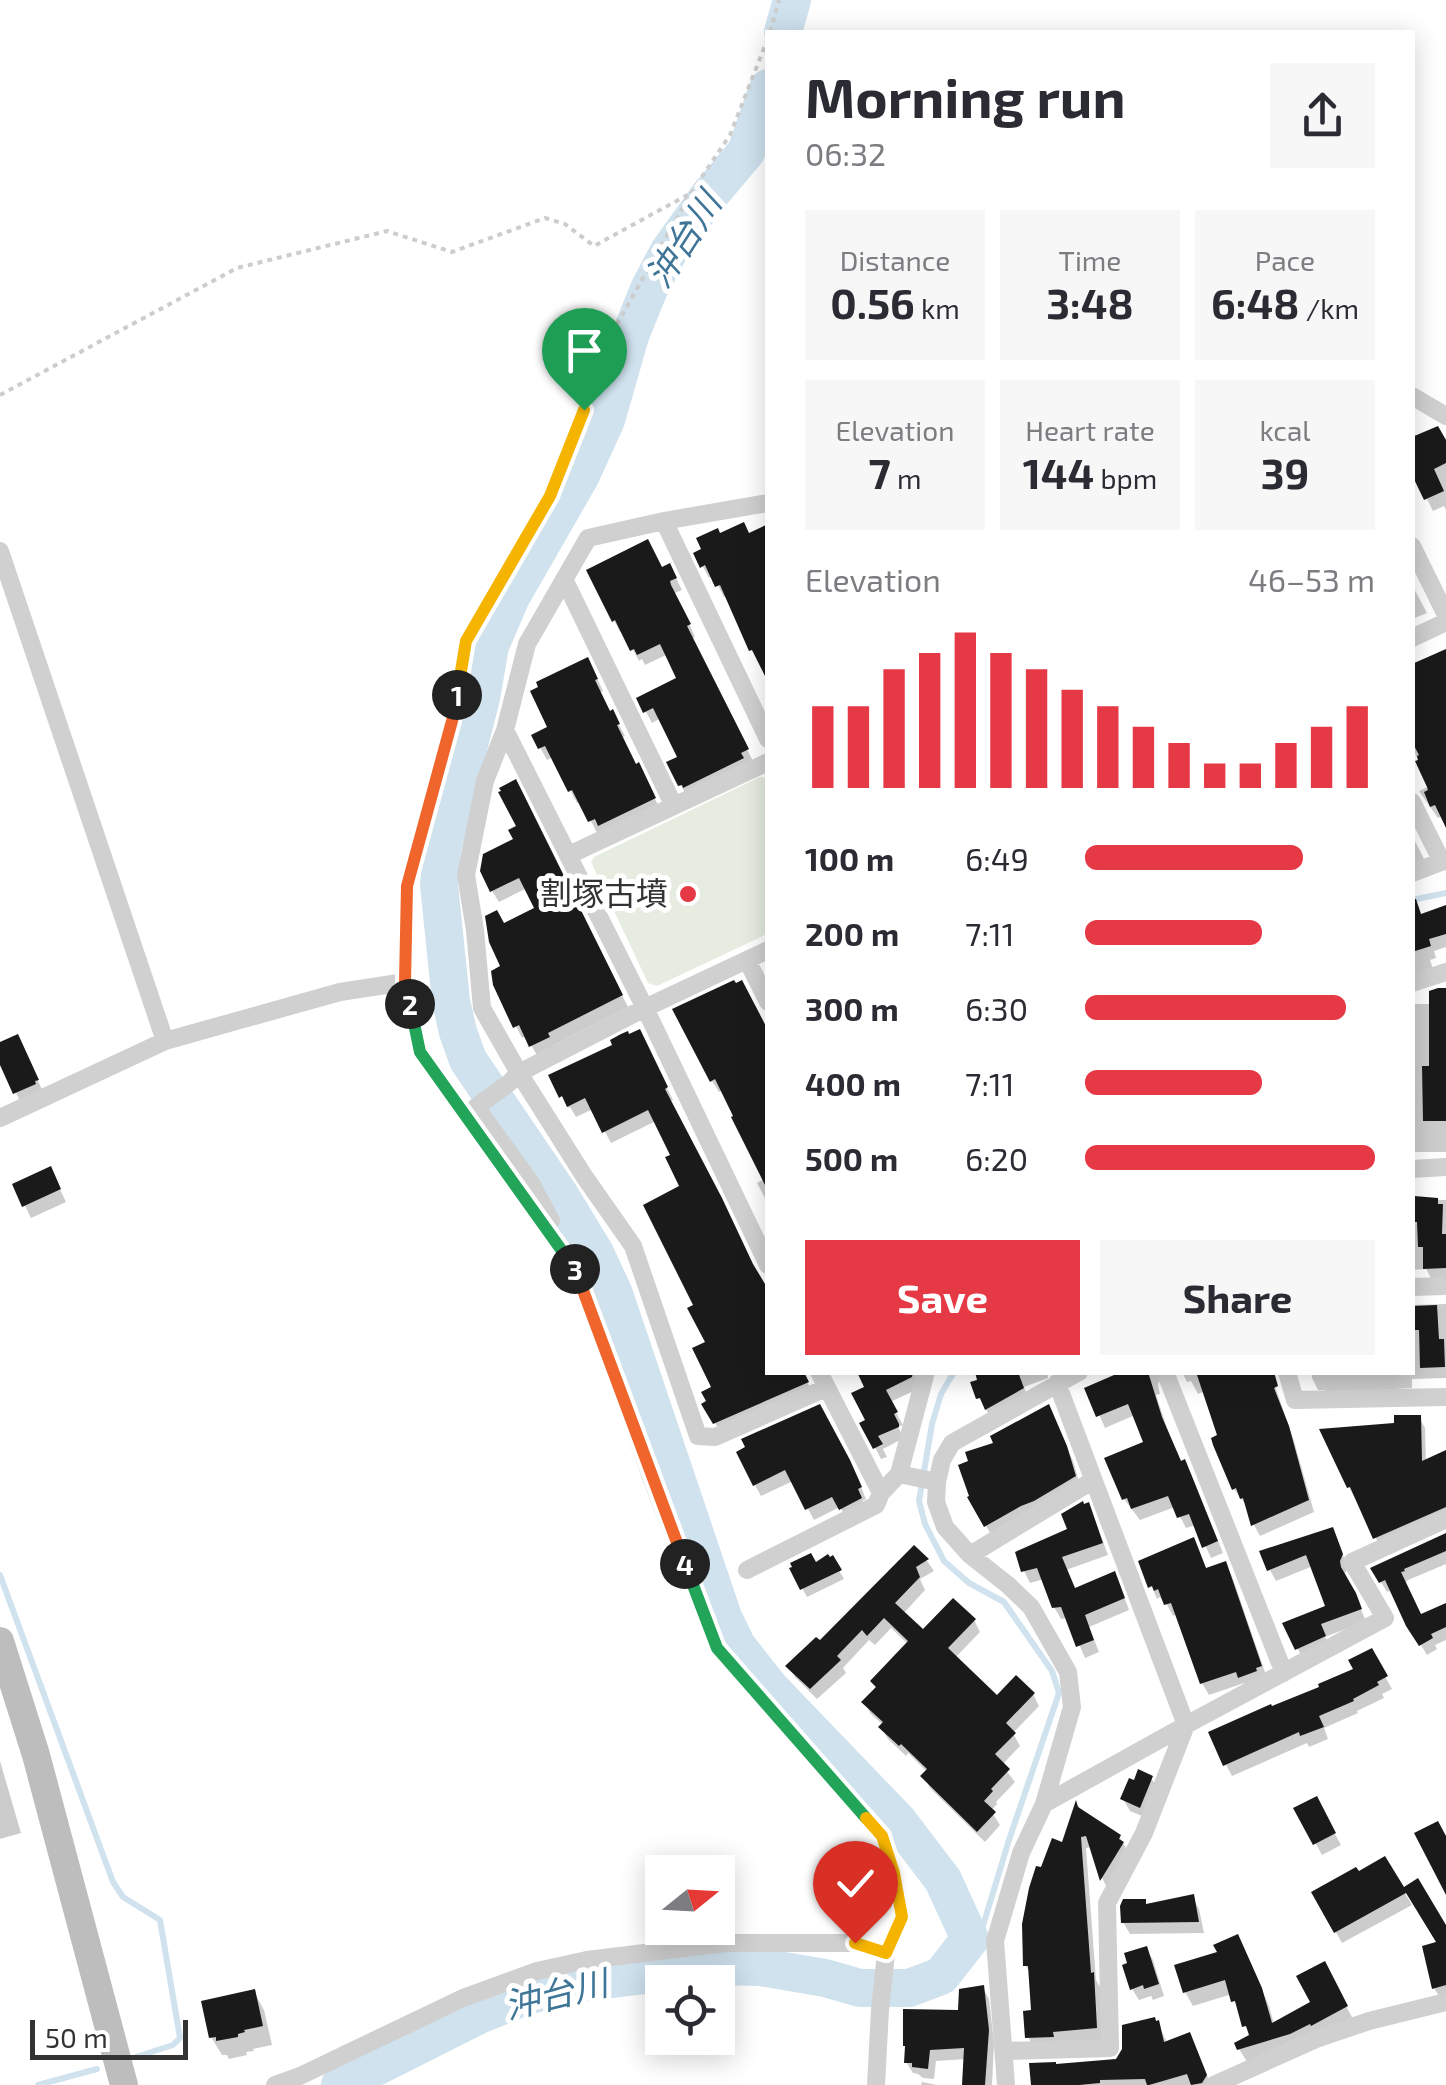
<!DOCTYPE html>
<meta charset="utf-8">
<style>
:root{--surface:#fff;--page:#f7f7f7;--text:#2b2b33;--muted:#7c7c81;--accent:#e63946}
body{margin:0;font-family:"Exo 2","Noto Sans JP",sans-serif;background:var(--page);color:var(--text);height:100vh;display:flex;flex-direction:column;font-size:38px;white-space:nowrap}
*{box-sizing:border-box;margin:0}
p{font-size:32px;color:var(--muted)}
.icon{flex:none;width:55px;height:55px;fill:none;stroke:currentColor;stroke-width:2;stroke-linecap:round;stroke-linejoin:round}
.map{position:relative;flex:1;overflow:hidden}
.details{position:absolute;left:765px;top:30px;width:650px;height:1345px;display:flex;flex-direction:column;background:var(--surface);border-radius:0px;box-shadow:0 5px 25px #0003}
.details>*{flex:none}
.needle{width:65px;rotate:72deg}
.controls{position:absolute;left:645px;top:1855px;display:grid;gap:20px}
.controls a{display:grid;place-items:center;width:90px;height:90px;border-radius:0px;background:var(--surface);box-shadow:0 5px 25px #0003;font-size:50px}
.scale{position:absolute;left:30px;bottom:25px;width:158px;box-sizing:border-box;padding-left:10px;border:5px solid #333;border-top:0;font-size:28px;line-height:35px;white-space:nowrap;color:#333;-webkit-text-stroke:8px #fff;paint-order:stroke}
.pin{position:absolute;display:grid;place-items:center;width:85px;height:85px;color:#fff;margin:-102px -42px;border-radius:50% 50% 50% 0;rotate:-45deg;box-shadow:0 0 10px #0007}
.pin .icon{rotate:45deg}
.km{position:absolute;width:50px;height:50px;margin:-25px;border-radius:50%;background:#222;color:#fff;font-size:28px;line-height:50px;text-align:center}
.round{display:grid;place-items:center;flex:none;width:105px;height:105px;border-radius:0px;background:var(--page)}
.summary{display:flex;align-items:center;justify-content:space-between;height:170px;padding:0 40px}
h1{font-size:55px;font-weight:700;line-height:75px}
.metrics{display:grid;grid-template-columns:repeat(3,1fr);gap:15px;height:170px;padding:10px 40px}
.metrics div{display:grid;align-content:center;border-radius:0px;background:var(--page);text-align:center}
.metrics b{font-size:42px;font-weight:700}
.metrics small{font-size:28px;font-weight:400}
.metrics p{font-size:28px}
.chart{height:280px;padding:20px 40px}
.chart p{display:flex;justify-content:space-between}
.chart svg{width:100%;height:180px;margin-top:10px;stroke:var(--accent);stroke-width:6}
.action{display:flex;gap:20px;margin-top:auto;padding:20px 40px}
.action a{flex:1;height:115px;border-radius:0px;background:var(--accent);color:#fff;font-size:40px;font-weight:700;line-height:115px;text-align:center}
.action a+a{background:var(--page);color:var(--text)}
ul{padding:0 40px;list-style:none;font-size:32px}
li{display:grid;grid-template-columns:160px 120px 1fr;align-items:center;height:75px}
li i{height:25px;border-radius:12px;background:var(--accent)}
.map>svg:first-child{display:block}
</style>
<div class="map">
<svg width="1446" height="2085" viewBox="0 0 1446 2085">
<rect width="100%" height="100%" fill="#fff"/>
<path fill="#e6ecdf" d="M760,777L768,778L767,934L657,986L648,983L591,862L594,857Z"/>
<path fill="#0003" d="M1412,428L1417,438L1446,439V510L1444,506L1433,511L1412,469Z
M743,525L749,535L768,527V676L760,660L758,661L752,650L728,595L724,597L713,576L709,578L696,554L705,550L699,539L717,531L720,536Z
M662,570L676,578L682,590L675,593L695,637L691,639L753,761L687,797L681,785L680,758L661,718L652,723L639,699L680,679L668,654L645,665L642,659L639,661L623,631L620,632L614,620Z
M1412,585L1427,613L1412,619Z
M1412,667L1446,814L1438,818L1419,791L1430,786L1412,747Z
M594,672L603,691L599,693L610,714L612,712L625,736L621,738L661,810L597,833L581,801L577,803L553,757L547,760L534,736L550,728Z
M522,794L628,1007L552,1046L554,1049L538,1057L526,1036L522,1038L495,985L504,967L503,925L537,909L527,888L499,902L492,891L516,841Z
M1412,835L1427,865L1412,871Z
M1446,908V947L1434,951L1436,958L1430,960L1433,969L1412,975V919Z
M1446,990V1152H1412V1004H1431Z
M768,1036V1204L757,1183L764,1179L723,1090L719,1092L712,1081Z
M645,1044L673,1100L669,1101L768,1372H803L813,1394L722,1435L705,1405L714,1388L708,1343L696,1306L683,1188L673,1156L656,1121L611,1143L593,1109L576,1117L570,1107L568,1108L552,1076Z
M0,1045L24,1049L43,1092L22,1105L0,1059Z
M56,1181L66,1202L31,1218L15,1185Z
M1412,1199L1446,1200V1280H1432L1426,1269L1412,1270Z
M1446,1304V1378L1412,1379V1388L1327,1393L1325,1390H1318L1312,1378V1372H1412V1305Z
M860,1372H916L920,1379L914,1382L916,1390L890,1402L903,1425L898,1427L904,1438L883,1449L887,1457L881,1459L863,1424L868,1422V1388Z
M984,1372H1047L1048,1378L1024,1387L1029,1401L993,1421L979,1398Z
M1127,1372H1169L1160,1377L1158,1385L1160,1394L1156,1395L1168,1431L1182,1463L1191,1474L1223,1553L1211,1558L1196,1525L1186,1528L1175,1507L1140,1520L1124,1499L1146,1443L1135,1415L1105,1428L1088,1389Z
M1179,1372H1270L1294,1441L1314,1512L1260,1536L1254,1525L1249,1509L1234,1489L1220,1436L1205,1391L1198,1394L1191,1381L1187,1382L1183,1374Z
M1419,1417L1425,1428L1426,1462L1446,1456V1518L1381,1548L1349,1487L1397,1425Z
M1054,1419L1073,1461L1081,1489L993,1538L970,1498L971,1463Z
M749,1448L856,1475L866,1499L862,1501L867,1510L847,1520L840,1507L814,1520L793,1481L761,1496L755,1485Z
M1087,1505L1094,1517L1108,1555L1066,1570L1075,1591L1120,1586L1129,1610L1089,1627L1099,1652L1085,1658L1068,1618L1061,1619L1054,1607L1044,1579L1030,1583L1024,1571L1018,1554L1070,1531Z
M1332,1530L1348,1567L1345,1574L1366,1621L1325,1637L1330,1648L1304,1661L1285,1624L1328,1608L1313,1566L1276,1581L1270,1570Z
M1446,1535V1564L1408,1580L1405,1583L1421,1617L1446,1605V1640L1435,1645L1437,1649L1427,1655L1409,1625L1392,1590L1387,1592L1373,1569Z
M1193,1540L1207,1570L1225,1564L1232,1576L1267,1678L1247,1689L1244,1683L1209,1695L1202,1683L1177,1614L1173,1616L1165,1601H1163L1160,1597L1157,1599L1141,1562Z
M914,1548L927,1561L934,1571L920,1579L925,1590L903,1614L923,1633L974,1620L980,1632L955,1658L997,1698L1033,1694L1039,1706L1013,1733L1020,1746L1002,1765L1015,1782L996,1802L997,1804L991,1811L1000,1825L985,1842L930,1788L924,1776L927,1772L908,1753L906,1756L888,1739L881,1727L883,1725L871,1714L864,1702L908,1644L891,1628L875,1645L869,1640L843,1668L846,1673L817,1699L795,1677L788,1666L820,1644Z
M832,1558L844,1579L807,1597L792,1569L815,1565Z
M1371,1651L1392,1689L1382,1694L1384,1698L1357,1711L1358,1713L1324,1728L1328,1739L1309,1747L1307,1743L1232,1776L1226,1765L1271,1710L1357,1670Z
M0,1761L21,1833L0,1839Z
M1151,1778L1158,1789L1147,1818L1130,1811L1123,1799Z
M1316,1799L1341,1845L1322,1855L1297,1809Z
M1078,1805L1082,1812L1119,1836L1126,1848L1108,1889L1103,1880L1092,1847L1086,1848L1096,1980L1100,1987L1102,2040L1035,2049L1028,2037L1033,2013L1031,1974L1026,1966L1043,1870L1063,1845Z
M1384,1859L1412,1905L1342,1943L1314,1893Z
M1192,1897L1199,1909L1204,1933L1130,1934L1123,1922Z
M1446,1930V1997L1440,1998L1434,1988L1439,1944Z
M1146,1949L1153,1960L1164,1996L1153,2000L1151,1996L1139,2000L1132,1989Z
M1245,1952L1269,2006L1274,2024L1314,2003L1324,1965L1354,2021L1248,2063L1239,2049L1251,2037L1232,1994L1193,2006L1185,1992Z
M983,1988L989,1999L994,2043L992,2085H964L966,2059L936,2061L934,2079L923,2078L922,2082L937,2085H921L923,2078L918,2074L913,2073L906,2062Z
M254,1992L264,2010L272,2045L253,2049L254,2051L246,2052L247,2055L229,2059L227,2055H222L211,2037Z
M1158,2023L1167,2043L1195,2046L1211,2085H1033L1117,2061Z"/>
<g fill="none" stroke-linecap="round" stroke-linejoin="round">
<path stroke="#cfe2ee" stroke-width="6" d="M1412,900L1446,893
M954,1372L941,1394L932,1424L919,1501L925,1524L944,1561L969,1583L1004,1602L1052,1671L1059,1693L1009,1840L982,1929L970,1939
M0,1575L113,1882L123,1897L160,1920L180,2038L173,2045L136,2057
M38,2085L97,2069"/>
<path stroke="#cfe2ee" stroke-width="38" d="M783,32L792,0
M340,2085L479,2015L526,1996L572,1984L719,1966L760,1967L825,1978L860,1988H909L941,1976L970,1939L943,1880L898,1821L770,1688L737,1646L723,1617L614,1294L595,1253L561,1197L468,1060L458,1032L451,1001L439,885L442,850L481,698L490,646L511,597L581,475L606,420L630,336L649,289L669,251L708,197L746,152L768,88"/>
</g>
<path fill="#1a1a1a" d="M1438,426L1446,440V463L1434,469L1444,491L1424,500L1412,475V437Z
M744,522L749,533L768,524V682L752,650L749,651L720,585L715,587L705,565L700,568L693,553L701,549L696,538L718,528L720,533Z
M648,539L662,567L670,563L677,578L670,581L671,585L691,624L687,626L749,749L741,753L744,758L683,788L682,785L678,786L666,762L677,757L653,708L643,713L636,698L676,678L660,644L637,655L634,649L630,651L615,620L612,622L586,570Z
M1446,649V828L1435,805L1430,807L1424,792L1428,790L1427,787L1415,761L1418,760L1417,756L1419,755L1412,742V664Z
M588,657L598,679L595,680L610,711L613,709L620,724L617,725L636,764L639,762L656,798L598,826L595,819L588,822L572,790L568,792L545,746L538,749L531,735L547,727L530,691L538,687L536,682Z
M516,779L623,995L548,1033L550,1037L529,1047L519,1025L513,1028L493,985L491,971L500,966L489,942L485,916L497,910L504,923L534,908L519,878L490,892L480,871L483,854L513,839L508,830L516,826L498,792L501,791L499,788Z
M1412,899H1416L1421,914L1446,905V934L1429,939L1431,946L1412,952Z
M734,980L736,983L742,980L768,1030V1191L731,1117L733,1116L715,1079L710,1082L672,1009Z
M1438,988H1446V1121H1423L1422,1066H1429V991Z
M640,1029L668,1087L665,1089L722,1198L753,1264L768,1289V1372H804L809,1382L713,1424L701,1404L706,1401L701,1392L711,1387L692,1348L705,1342L687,1308L693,1305L643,1205L679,1186L665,1157L670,1155L648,1110L602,1133L585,1098L567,1107L562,1096L559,1098L548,1075L612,1045L610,1040L621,1034L628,1031L629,1034Z
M18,1034L39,1080L35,1081L36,1084L13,1094L0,1065V1042Z
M51,1166L61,1189L22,1207L12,1184Z
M1414,1196L1438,1198V1204H1443L1442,1234H1446V1268L1423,1269V1247H1418L1417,1222H1413Z
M1437,1305L1439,1339H1444L1445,1367L1420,1368L1419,1330H1412V1306Z
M857,1372H913L912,1377L886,1390L898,1412L894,1414L899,1424V1427L878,1436L883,1444L873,1449L859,1423L865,1420L851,1393L864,1387Z
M975,1372H1018L1024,1388L985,1410L980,1398L976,1399L970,1382L977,1380Z
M1121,1372H1148L1162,1417L1181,1461L1185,1459L1218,1541L1202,1548L1189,1514L1177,1518L1168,1496L1131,1509L1127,1498L1122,1500L1104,1458L1143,1442L1128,1404L1096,1417L1084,1388Z
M1196,1372H1274L1278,1386L1274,1388L1289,1426L1309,1500L1251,1526L1243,1498L1240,1499L1236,1488L1232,1490L1213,1445L1211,1438L1217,1435Z
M820,1404L850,1460L862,1487L858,1489L862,1498L839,1510L832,1497L805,1510L785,1470L753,1486L736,1452L745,1447L741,1439Z
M1049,1404L1067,1446L1076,1476L1034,1501L1021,1506L984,1527L967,1497L969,1496L958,1465L968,1461L965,1452L993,1443L990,1436Z
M1394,1415H1421L1422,1461L1446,1450V1507L1373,1539L1350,1487L1347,1488L1319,1429L1394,1423Z
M1083,1501L1084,1504L1089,1502L1103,1543L1062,1557L1075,1588L1115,1571L1125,1598L1085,1615L1094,1640L1076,1647L1061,1607L1052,1608L1037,1568L1021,1572L1015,1552L1067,1529L1061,1514Z
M1333,1527L1343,1554L1340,1561L1341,1567L1356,1593L1362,1609L1321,1624L1326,1636L1295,1650L1282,1623L1325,1606L1306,1555L1267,1571L1259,1551Z
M1446,1533V1551L1404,1569L1405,1571L1401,1572L1421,1614L1446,1603V1627L1431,1634L1433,1638L1419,1646L1406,1626L1385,1580L1379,1583L1370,1568Z
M1194,1537L1206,1568L1226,1561L1262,1666L1256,1668L1257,1671L1238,1678L1236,1672L1200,1684L1171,1603L1164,1605L1158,1589L1154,1591L1152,1586L1148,1588L1138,1561Z
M914,1545L929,1559L916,1567L920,1577L895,1603L923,1629L953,1598L976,1619L948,1648L997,1695L1016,1675L1035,1693L1006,1723L1016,1733L995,1754L1010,1769L991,1789L993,1791L984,1801L996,1812L977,1832L920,1776L927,1769L901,1744L899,1746L878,1727L883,1722L861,1702L876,1687L870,1681L908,1641L884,1618L867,1636L862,1630L837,1656L841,1660L810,1689L785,1666L816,1637L820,1640Z
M811,1553L816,1562L828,1554L830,1557L833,1555L842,1570L800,1590L789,1568L792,1567L790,1563Z
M1372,1648L1388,1676L1377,1682L1379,1685L1353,1699L1354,1701L1319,1716L1324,1727L1300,1736L1299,1732L1223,1766L1208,1732L1271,1704L1272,1706L1319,1687L1318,1684L1353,1669L1348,1660Z
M1138,1769L1153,1776L1140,1808L1120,1799L1129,1778L1134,1780Z
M1317,1796L1336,1833L1313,1845L1293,1808Z
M1076,1800L1078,1807L1121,1835L1119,1839L1124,1842L1100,1881L1086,1836L1081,1837L1091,1973L1094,1972L1097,2028L1053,2032L1054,2037L1025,2038L1023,2011L1031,2010L1028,1966H1023L1022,1924L1029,1888L1036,1866L1041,1867L1052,1838L1062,1842Z
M1438,1821L1446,1836V1895L1414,1833Z
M1385,1856L1404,1887L1418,1878L1446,1925V1985L1432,1989L1422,1946L1436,1942L1406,1893L1334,1933L1311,1892L1356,1867L1359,1871Z
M1194,1894L1199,1922L1121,1923L1120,1906L1123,1899H1146V1904Z
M1238,1934L1262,1988L1272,2023L1310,2002L1296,1976L1325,1961L1348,2006L1311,2026L1310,2024L1290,2034L1237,2050L1234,2043L1249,2035L1246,2026L1242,2027L1235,2001L1231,2002L1225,1980L1183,1993L1174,1965L1217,1952L1213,1945Z
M1147,1946L1159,1984L1144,1989L1143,1985L1130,1990L1122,1965L1127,1963L1124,1953Z
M984,1985L989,2030L985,2085H962L964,2048L930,2050L928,2069L912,2067V2063H904L905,2046H903V2009L958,2010L959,1989Z
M255,1989L263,2026L244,2030L245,2032L238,2034V2037L216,2041V2037L209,2038L201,2001Z
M1155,2017L1156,2021L1159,2020L1164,2042L1190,2032L1207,2075L1202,2083L1191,2085L1187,2074L1149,2085H1147L1145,2079L1100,2080V2083L1079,2085H1031L1029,2063L1056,2062V2064L1116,2059L1122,2049V2025Z"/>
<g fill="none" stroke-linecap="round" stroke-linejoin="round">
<path stroke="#cdcdcd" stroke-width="4" stroke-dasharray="5 5" stroke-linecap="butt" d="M770,32L779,0
M0,395L237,268L387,231L452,252L545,218L565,224L594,246L691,193
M406,962L407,886L453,721L466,641L550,496L617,324L691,193L730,135L768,38"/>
<path stroke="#d0d0d0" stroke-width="18" d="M1412,396L1446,416
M768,503L664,521L588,538L527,644L505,730L485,781L466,875L475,930L482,1008L519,1073L584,1176L633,1246L698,1436L715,1437L826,1388
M664,521L768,739
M1412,546L1446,615
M0,551L165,1041
M564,579L674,806
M1412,638L1446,622
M505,730L645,1008L768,1265
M1412,802L1442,862
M569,855L768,762
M1412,873L1446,860
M747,960L768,1002
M1412,983L1446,972
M0,1118L165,1041L340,992L405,982L421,1052L578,1272L651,1477L717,1648L882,1836L894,1873L902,1917L886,1953L880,2010L876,2085
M1412,1169L1446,1167
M551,1221L531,1183L476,1107L509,1083L519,1073L645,1008L768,950
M1412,1287L1446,1286
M819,1372L881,1493
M1165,1372L1284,1673
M1287,1372L1295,1400L1446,1397
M899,1474L937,1482
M970,1555L1092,1481
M747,1570L876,1505L881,1493L899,1474L926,1372
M1044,1804L1186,1725L1385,1618L1352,1562L1446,1519
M1005,2051L1110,2048L1107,1903L1144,1833L1186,1725L1057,1383
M275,2085L300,2076L463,1998L537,1971L587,1960L726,1943H855L886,1953
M1006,2085L995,1941L1021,1853L1044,1804L1072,1707L1068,1672L1031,1607L1008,1585L970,1555L945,1527L936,1502L937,1482L942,1460L952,1443L1079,1372
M1214,2085L1316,2039L1369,2021L1446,2002"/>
<path stroke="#bdbdbd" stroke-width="28" d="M0,1641L36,1755L124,2085"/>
</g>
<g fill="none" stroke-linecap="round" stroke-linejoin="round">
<defs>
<path id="split-1" d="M457,695L466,641L550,496L584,410"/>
<path id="split-2" d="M410,1004L405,982L407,886L452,721L457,695"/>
<path id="split-3" d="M410,1004L420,1052L575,1269"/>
<path id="split-4" d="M575,1269L685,1564"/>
<path id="split-5" d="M685,1564L717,1648L866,1818"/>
<path id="split-6" d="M855,1943L886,1953L902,1917L894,1873L882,1836L866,1818"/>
</defs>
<use href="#split-1" stroke="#fff" stroke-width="20"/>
<use href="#split-2" stroke="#fff" stroke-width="20"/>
<use href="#split-3" stroke="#fff" stroke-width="20"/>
<use href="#split-4" stroke="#fff" stroke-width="20"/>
<use href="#split-5" stroke="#fff" stroke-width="20"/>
<use href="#split-6" stroke="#fff" stroke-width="20"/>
<use href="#split-1" stroke="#f5b400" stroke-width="12"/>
<use href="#split-2" stroke="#f0652b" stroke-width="12"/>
<use href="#split-3" stroke="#22a559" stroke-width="12"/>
<use href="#split-4" stroke="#f0652b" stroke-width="12"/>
<use href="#split-5" stroke="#22a559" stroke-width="12"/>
<use href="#split-6" stroke="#f5b400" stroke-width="12"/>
</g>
<circle fill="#e63946" stroke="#fff" stroke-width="4" cx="688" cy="894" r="10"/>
<g text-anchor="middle" stroke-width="10" stroke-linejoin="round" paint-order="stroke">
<g font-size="32" fill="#333" stroke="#fff" text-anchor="end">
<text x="668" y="905">割塚古墳</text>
</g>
<g font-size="35" font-style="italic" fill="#3f7597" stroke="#fff">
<text transform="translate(684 240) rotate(-57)" y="12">沖台川</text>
<text transform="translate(556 1995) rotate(-14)" y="12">沖台川</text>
</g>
</g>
</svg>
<div class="controls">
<a><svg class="needle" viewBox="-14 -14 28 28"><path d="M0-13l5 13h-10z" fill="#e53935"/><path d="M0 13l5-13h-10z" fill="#7c7c81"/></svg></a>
<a><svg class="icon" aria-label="locate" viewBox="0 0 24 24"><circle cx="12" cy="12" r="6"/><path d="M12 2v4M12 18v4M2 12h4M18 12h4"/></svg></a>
</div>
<div class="scale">50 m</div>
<div class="pin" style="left:584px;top:410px;background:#1e9e55"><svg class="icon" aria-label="arrive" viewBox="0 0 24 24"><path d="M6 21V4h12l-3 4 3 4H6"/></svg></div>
<div class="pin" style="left:855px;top:1943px;background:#d93025"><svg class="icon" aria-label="check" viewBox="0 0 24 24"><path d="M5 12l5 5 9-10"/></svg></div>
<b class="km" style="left:457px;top:695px">1</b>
<b class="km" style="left:410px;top:1004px">2</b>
<b class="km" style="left:575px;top:1269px">3</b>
<b class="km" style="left:685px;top:1564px">4</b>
<section class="details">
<div class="summary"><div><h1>Morning run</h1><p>06:32</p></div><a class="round"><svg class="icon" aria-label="share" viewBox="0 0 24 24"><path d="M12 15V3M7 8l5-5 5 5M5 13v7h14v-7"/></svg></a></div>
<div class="metrics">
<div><p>Distance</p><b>0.56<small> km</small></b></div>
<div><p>Time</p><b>3:48</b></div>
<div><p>Pace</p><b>6:48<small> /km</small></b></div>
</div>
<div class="metrics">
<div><p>Elevation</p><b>7<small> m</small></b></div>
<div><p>Heart rate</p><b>144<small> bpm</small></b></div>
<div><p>kcal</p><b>39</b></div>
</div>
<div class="chart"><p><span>Elevation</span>46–53 m</p>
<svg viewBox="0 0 160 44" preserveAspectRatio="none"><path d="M5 44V24M15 44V24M25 44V15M35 44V11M45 44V6M55 44V11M65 44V15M75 44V20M85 44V24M95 44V29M105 44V33M115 44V38M125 44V38M135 44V33M145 44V29M155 44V24"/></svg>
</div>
<ul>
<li><b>100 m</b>6:49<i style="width:75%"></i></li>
<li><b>200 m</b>7:11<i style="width:61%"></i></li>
<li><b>300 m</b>6:30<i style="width:90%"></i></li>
<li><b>400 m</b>7:11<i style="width:61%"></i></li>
<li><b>500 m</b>6:20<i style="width:100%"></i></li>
</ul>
<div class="action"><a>Save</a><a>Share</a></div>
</section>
</div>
